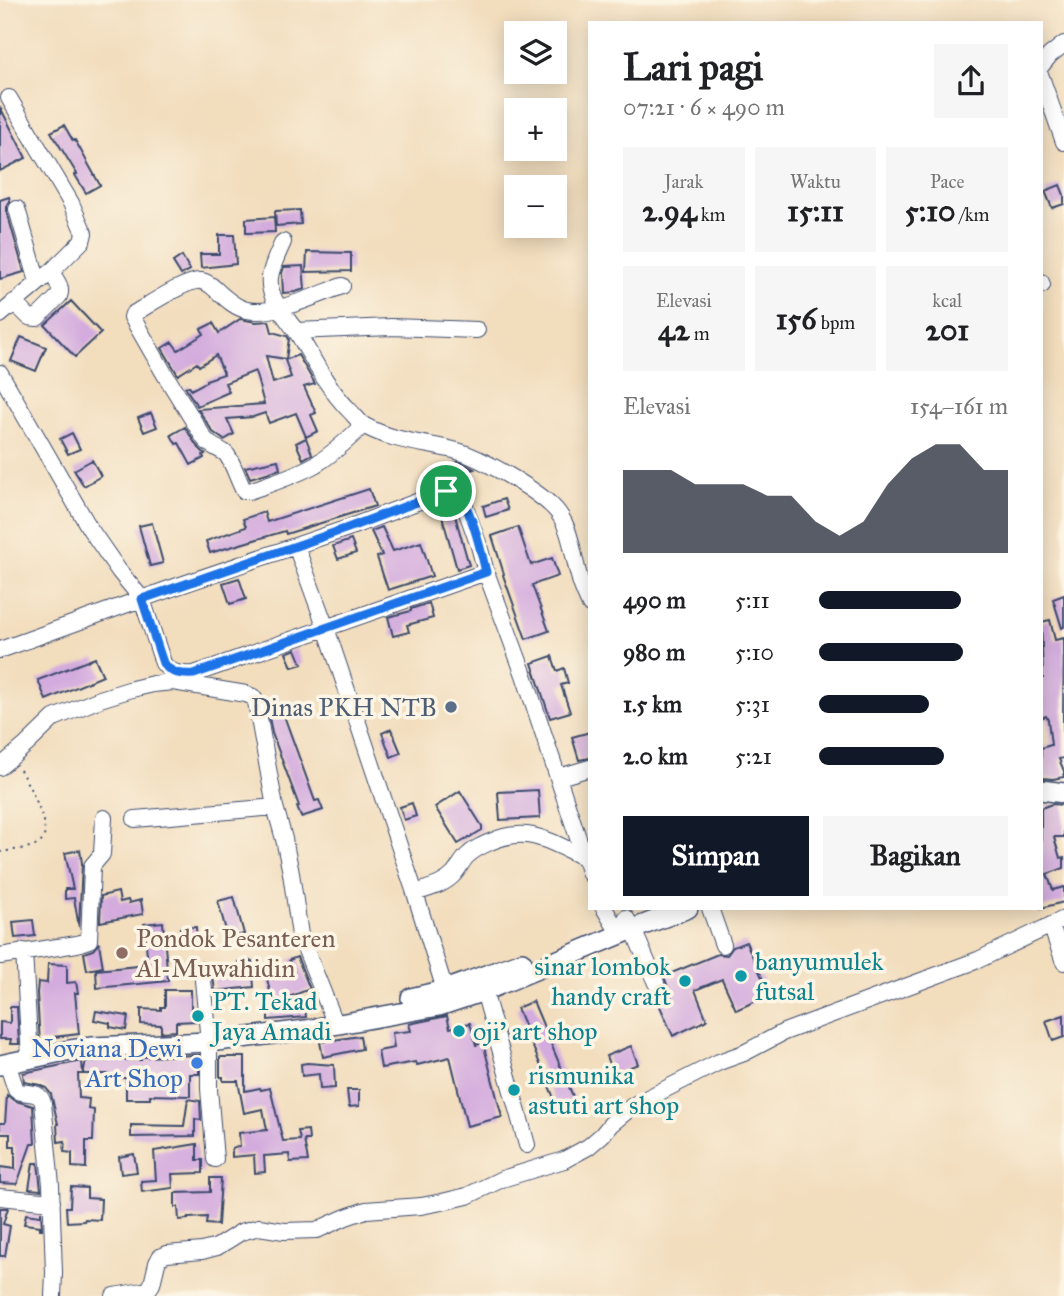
<!DOCTYPE html>
<html lang="id">
<meta charset="utf-8">
<style>
:root{--surface:#fff;--page:#f6f6f6;--text:#202124;--muted:#757577;--accent:#111827}
body{margin:0;font-family:"IM FELL Great Primer",serif;background:var(--page);color:var(--text);height:100vh;display:flex;flex-direction:column;font-size:26px;white-space:nowrap}
*{box-sizing:border-box;margin:0}
p{font-size:23px;color:var(--muted)}
.icon{flex:none;width:38px;height:38px;fill:none;stroke:currentColor;stroke-width:2;stroke-linecap:round;stroke-linejoin:round}
.map{position:relative;flex:1;overflow:hidden}
.panel{position:absolute;left:588px;top:21px;width:455px;height:889px;display:flex;flex-direction:column;background:var(--surface);border-radius:0px;box-shadow:0 4px 18px #0003}
.panel>*{flex:none}
.tools{position:absolute;left:504px;top:21px;display:grid;gap:14px}
.tools a{display:grid;place-items:center;width:63px;height:63px;border-radius:0px;background:var(--surface);box-shadow:0 4px 18px #0003;font-size:35px}
.pin{position:absolute;display:grid;place-items:center;width:60px;height:60px;color:#fff;margin:-30px;border:4px solid #fff;border-radius:50%;box-shadow:0 2px 7px #0007}
.round{display:grid;place-items:center;flex:none;width:74px;height:74px;border-radius:0px;background:var(--page)}
.head{display:flex;align-items:center;justify-content:space-between;height:119px;padding:0 35px}
h1{font-size:38px;font-weight:700;line-height:52px}
.metrics{display:grid;grid-template-columns:repeat(3,1fr);gap:10px;height:119px;padding:7px 35px}
.metrics div{display:grid;align-content:center;border-radius:0px;background:var(--page);text-align:center}
.metrics b{font-size:30px;font-weight:700}
.metrics small{font-size:19px;font-weight:400}
.metrics p{font-size:19px}
.chart{height:196px;padding:14px 35px}
.chart p{display:flex;justify-content:space-between}
.chart svg{width:100%;height:126px;margin-top:7px;fill:var(--accent);opacity:.7}
.button{display:flex;gap:14px;margin-top:auto;padding:14px 35px}
.button a{flex:1;height:80px;border-radius:0px;background:var(--accent);color:#fff;font-size:28px;font-weight:700;line-height:80px;text-align:center}
.button a+a{background:var(--page);color:var(--text)}
ul{padding:0 35px;list-style:none;font-size:23px}
li{display:grid;grid-template-columns:112px 84px 1fr;align-items:center;height:52px}
li i{height:18px;border-radius:9px;background:var(--accent)}
.map>svg:first-child{display:block}
</style>
<div class="map">
<svg width="1064" height="1296" viewBox="0 0 1064 1296">
<rect width="100%" height="100%" fill="#fcf5e5"/>
<filter id="ink" filterUnits="userSpaceOnUse"><feTurbulence type="fractalNoise" baseFrequency=".0143" numOctaves="2"/><feDisplacementMap in="SourceGraphic" scale="14" xChannelSelector="R" yChannelSelector="G"/><feConvolveMatrix kernelMatrix="1 2 1 2 8 2 1 2 1" color-interpolation-filters="sRGB"/></filter>
<filter id="wash" filterUnits="userSpaceOnUse"><feTurbulence type="fractalNoise" baseFrequency=".00686" numOctaves="4" result="noise"/><feDisplacementMap in="SourceGraphic" scale="28" xChannelSelector="R" yChannelSelector="G"/><feGaussianBlur stdDeviation="1.57" result="paint"/><feColorMatrix in="noise" values="0 0 0 0 0 0 0 0 0 0 0 0 0 0 0 0 0 1.4 0 .05"/><feComposite in="paint" operator="in"/></filter>
<g filter="url(#wash)">
<rect width="100%" height="100%" fill="#f2ddbd"/>
<g id="blocks">
<path fill="#d3abde" d="M0,107L26,158L0,171Z
M64,125L73,141L75,140L100,185L86,193L75,175L77,174L51,132Z
M1060,185L1064,195V204L1052,208L1045,191Z
M9,197L10,201L7,206V212L24,272L0,279V200Z
M300,210L301,224L276,226L275,211Z
M274,217L275,232L246,233V219Z
M219,235H234L236,264L201,268L200,254H219Z
M307,252L351,253V271L306,272Z
M182,256L190,270L181,275L173,262Z
M303,266L305,289L295,292L283,293L282,273L284,267Z
M71,301L101,333L75,357L45,325Z
M240,319L256,322L269,321L272,332L287,336L289,339L286,359L266,356L273,383L291,377L285,360L298,355L315,384L304,387L316,413L311,415L318,431L306,437L296,413L269,423L265,413L253,417L227,419L234,434L224,440L213,432L198,409L264,404L255,371L225,383L229,392L197,406L185,387L189,386L191,390L206,382V380L224,374L216,355L199,366L197,363L178,375L162,348L172,342L178,350L204,334L201,329L213,323L219,333Z
M21,337L46,347L36,371L11,361Z
M151,413L157,427L144,432L138,418Z
M185,427L196,445L205,454L203,455L204,458L191,465L179,443L176,444L171,435Z
M72,433L80,449L68,454L60,439Z
M306,438L312,454L303,459L296,443Z
M92,460L101,476L84,486L74,470Z
M278,460L280,469L250,478L245,467Z
M458,462L464,464L474,469L455,475L451,465Z
M369,489L375,506L286,534L285,531L210,553L206,541L246,527L243,519L264,512L267,522Z
M504,499L508,510L486,517L483,506Z
M454,512L469,565L457,569L442,516Z
M152,523L163,563L150,566L139,526Z
M382,527L393,551L421,542L432,576L388,590L377,557L382,555L371,531Z
M518,527L531,565L552,558L558,576L532,585L549,631L526,639L503,575L504,574L492,536Z
M351,540L356,553L338,559L333,546Z
M239,578L246,599L230,604L223,583Z
M1064,595V627L1062,628L1053,599Z
M429,603L433,618L407,625L409,632L393,636L388,617L411,611V609Z
M1050,620L1055,640L1064,638L1063,718L1064,758L1059,759L1064,771V777L1053,779L1041,778V748L1051,745L1048,720L1046,716L1041,718V678H1043L1041,622Z
M296,649L302,664L292,667L286,653Z
M552,656L557,671L564,668L568,683L561,685L570,712L550,718L532,663Z
M95,658L103,676L46,700L38,680Z
M283,713L315,801L319,800L323,810L301,817L297,807L299,806L272,733L269,717Z
M391,729L401,753L391,757L382,733Z
M590,732V758L579,760L572,737Z
M538,790L540,818L500,820L498,792Z
M460,791L482,826V830L458,844L435,807Z
M412,803L416,816L404,820L400,807Z
M1052,804L1064,805V837H1054L1060,858L1064,857V868L1047,874L1053,890L1064,887V902L1041,908V808Z
M80,850L82,863L79,927L74,898L65,899V889H73L65,853Z
M118,892L120,902L128,900L129,903L141,900L143,914L100,922L101,896Z
M234,897L244,934L228,938L218,901Z
M33,920L35,936L15,938L13,922Z
M163,922L168,981L97,988L96,970L148,965L144,924Z
M196,927L197,942L182,943L180,928Z
M746,942L770,995L736,1010L722,979L695,990L707,1020L673,1036L659,1004L672,999L664,976L718,954L727,955L733,947Z
M99,943L103,967L87,970L84,953L93,950Z
M297,957L310,989L273,1003L267,979L294,973L289,960Z
M252,961L254,987L215,991L212,969H238V962Z
M48,964L67,965V983L76,982L78,993H75L79,1034L54,1037V1041L40,1043L37,993L38,982L47,983Z
M165,990H191V1011H195L196,1021L176,1022V1031L161,1032V1025L141,1024V1009L161,1010V1007H165Z
M533,1001L575,1101L558,1108L517,1008Z
M10,1007H17L19,1044H10L11,1039H0V1022L10,1023Z
M305,1008L306,1017L268,1020V1011Z
M96,1011L128,1016L126,1030L110,1027V1023L94,1020Z
M1064,1015V1037L1053,1041L1046,1021Z
M447,1016L450,1028L470,1023L476,1045L483,1043L502,1117L467,1126L450,1057L417,1065L416,1062L381,1068L378,1051L394,1048L392,1033L411,1031L409,1024Z
M360,1036L362,1049L323,1057L320,1042Z
M631,1046L638,1064L613,1074L606,1056Z
M199,1055V1074H190V1096L150,1095V1099H126V1078H108V1074H83L86,1061H108V1059L123,1058V1060H141V1057Z
M220,1057H245V1091L260,1088L261,1090L270,1088L283,1141L300,1140L298,1131L308,1130L309,1140H304L308,1161L290,1162L289,1154L264,1156L265,1172L255,1173L254,1155L232,1157V1148L240,1147L239,1133L267,1130L263,1109L244,1113L238,1081H223V1077H220Z
M82,1061L83,1074H78L79,1098L89,1099L88,1109L94,1110L93,1141H86V1168L72,1167V1153L64,1152L65,1141L58,1142L57,1124H58L51,1094L46,1088L40,1085L24,1082L23,1073Z
M307,1063L334,1065L335,1088L320,1089L319,1074L302,1076L301,1064Z
M347,1090H359V1106L349,1107Z
M7,1095L16,1101L33,1106L35,1144H31L17,1184L0,1183V1167L15,1169V1146H10V1134H0V1123H5Z
M188,1099L200,1101L201,1120L195,1119V1136L131,1137V1125L184,1126Z
M197,1144V1160H203V1173L172,1174L173,1188L142,1192L141,1181L156,1180L154,1151Z
M134,1154L137,1172L121,1174L119,1157Z
M33,1163H38L41,1190L29,1189Z
M210,1178H221L218,1225L206,1224L207,1217L188,1218V1219L179,1220L178,1207H175V1193L210,1192Z
M71,1187L87,1188V1198L101,1199L100,1220L85,1219L84,1221L67,1222L66,1207H70Z
M0,1208H8L3,1224L10,1226L5,1256H0Z
M41,1211L42,1229H40V1226L24,1224L26,1214L41,1216Z"/>
</g>
</g>
<g filter="url(#ink)">
<use href="#blocks" fill-opacity="0" stroke="#3b496c" stroke-width="2"/>
<g fill="none" stroke-linecap="round" stroke-linejoin="round">
<defs>
<path id="minor" d="M1041,66L1050,55L1064,44
M1041,77L1064,142
M17,209L38,282
M283,242C278,253 272,265 270,277C267,300 289,319 300,337C315,363 329,390 350,411C355,416 360,423 365,426C394,442 427,443 457,451C482,458 535,489 553,507C571,524 572,553 579,576C581,586 586,596 590,605
M1041,282L1042,285
M342,286C317,295 272,316 247,310C235,308 224,297 215,289C211,285 207,282 201,281C187,279 147,306 133,314L132,317L164,373L204,438C212,449 221,448 227,455C234,465 238,480 244,491H249C272,483 295,476 316,464C334,453 349,439 363,425
M14,302L29,317L37,318L59,296C63,287 55,279 51,272
M0,315L51,272L82,241L84,233L71,203L9,98
M296,331L391,327L477,330
M0,373L90,529L119,571L142,599L163,663C171,674 182,675 194,674L486,572
M296,546L326,628L415,893L445,990
M0,650L169,589L345,529L446,491L456,492L463,501L479,546L486,572L524,675L590,874
M0,767L26,745L54,718L100,699L132,689L153,684L173,682L246,694L253,697L256,702L275,807L284,839L291,873L300,935L336,1025
M559,777L590,768
M135,819L275,807
M415,893C429,888 444,885 454,874C459,868 462,861 467,856C474,849 481,846 490,842C528,825 549,841 583,857
M604,908L620,935
M710,908L723,945
M626,918L633,929L656,983
M1051,925L1064,962
M24,951L30,1059
M0,956L77,944L89,940L92,866L102,854L104,818
M202,970L209,1042V1089L215,1159
M484,991L527,1145
M7,1063L16,1090C26,1096 39,1089 43,1103L51,1185L54,1273L53,1296
M0,1197L52,1202
M114,1296L148,1290L152,1284L157,1263L160,1257L167,1254L202,1251L217,1247L241,1232L259,1227L284,1231L317,1230L346,1217L366,1210L421,1206L442,1202L467,1196L502,1179L564,1160L588,1147L602,1135L611,1124L634,1105L719,1062L744,1053L784,1032L978,960L1064,919"/>
<path id="major" d="M1041,790L1064,793
M411,998L445,990L522,962
M0,1065L70,1050L92,1047L209,1042L306,1030L439,1006L484,991L633,929L688,908"/>
</defs>
<use href="#minor" stroke="#3b496c" stroke-width="18"/>
<use href="#major" stroke="#3b496c" stroke-width="22"/>
<path stroke="#3b496c" stroke-width="2" stroke-dasharray="2 5" stroke-linecap="butt" d="M0,852C11,850 28,849 38,844C58,834 27,783 20,770"/>
<use href="#minor" stroke="#fff" stroke-width="16"/>
<use href="#major" stroke="#fff" stroke-width="19"/>
</g>
</g>
<g fill="none" stroke-linecap="round" stroke-linejoin="round" filter="url(#ink)">
<defs>
<path id="route" d="M446,491L456,492C471,506 481,551 486,572L194,674C182,675 171,674 163,663L142,599L345,529Z"/>
</defs>
<use href="#route" stroke="#fff" stroke-width="14"/>
<use href="#route" stroke="#1a73e8" stroke-width="9"/>
</g>
<circle fill="#5c6f8a" stroke="#fcf5e5" stroke-width="2.5" cx="451" cy="707" r="7"/>
<circle fill="#8d6e63" stroke="#fcf5e5" stroke-width="2.5" cx="122" cy="953" r="7"/>
<g fill="#0f9aa8" stroke="#fcf5e5" stroke-width="2.5">
<circle cx="741" cy="976" r="7"/>
<circle cx="685" cy="981" r="7"/>
<circle cx="198" cy="1016" r="7"/>
<circle cx="459" cy="1031" r="7"/>
<circle cx="514" cy="1090" r="7"/>
</g>
<circle fill="#3f7fe0" stroke="#fcf5e5" stroke-width="2.5" cx="197" cy="1063" r="7"/>
<g text-anchor="middle" stroke-width="7" stroke-linejoin="round" paint-order="stroke">
<g font-size="26" fill="#4e5e75" stroke="#fcf5e5" text-anchor="end">
<text x="437" y="716">Dinas PKH NTB</text>
</g>
<g font-size="26" fill="#785e54" stroke="#fcf5e5" text-anchor="start">
<text x="136" y="947">Pondok Pesanteren<tspan x="136" dy="30">Al-Muwahidin</tspan></text>
</g>
<g font-size="26" fill="#0d838f" stroke="#fcf5e5" text-anchor="start">
<text x="755" y="970">banyumulek<tspan x="755" dy="30">futsal</tspan></text>
<text x="671" y="975" text-anchor="end">sinar lombok<tspan x="671" dy="30">handy craft</tspan></text>
<text x="212" y="1010">PT. Tekad<tspan x="212" dy="30">Jaya Amadi</tspan></text>
<text x="473" y="1040">oji' art shop</text>
<text x="528" y="1084">rismunika<tspan x="528" dy="30">astuti art shop</tspan></text>
</g>
<g font-size="26" fill="#366cbe" stroke="#fcf5e5" text-anchor="end">
<text x="183" y="1057">Noviana Dewi<tspan x="183" dy="30">Art Shop</tspan></text>
</g>
</g>
</svg>
<div class="tools">
<a><svg class="icon" aria-label="layers" viewBox="0 0 24 24"><path d="M12 4l9 5-9 5-9-5zM3 14l9 5 9-5"/></svg></a>
<a>+</a>
<a>−</a>
</div>
<div class="pin" style="left:446px;top:491px;background:#1e9e55"><svg class="icon" aria-label="arrive" viewBox="0 0 24 24"><path d="M6 21V4h12l-3 4 3 4H6"/></svg></div>
<section class="panel">
<div class="head"><div><h1>Lari pagi</h1><p>07:21 · 6 × 490 m</p></div><a class="round"><svg class="icon" aria-label="share" viewBox="0 0 24 24"><path d="M12 15V3M7 8l5-5 5 5M5 13v7h14v-7"/></svg></a></div>
<div class="metrics">
<div><p>Jarak</p><b>2.94<small> km</small></b></div>
<div><p>Waktu</p><b>15:11</b></div>
<div><p>Pace</p><b>5:10<small> /km</small></b></div>
</div>
<div class="metrics">
<div><p>Elevasi</p><b>42<small> m</small></b></div>
<div><b>156<small> bpm</small></b></div>
<div><p>kcal</p><b>201</b></div>
</div>
<div class="chart"><p><span>Elevasi</span>154–161 m</p>
<svg viewBox="0 0 160 44" preserveAspectRatio="none"><path d="M0 44V15L10 15L20 15L30 20L40 20L50 20L60 24L70 24L80 33L90 38L100 33L110 20L120 11L130 6L140 6L150 15L160 15V44z"/></svg>
</div>
<ul>
<li><b>490 m</b>5:11<i style="width:75%"></i></li>
<li><b>980 m</b>5:10<i style="width:76%"></i></li>
<li><b>1.5 km</b>5:31<i style="width:58%"></i></li>
<li><b>2.0 km</b>5:21<i style="width:66%"></i></li>
</ul>
<div class="button"><a>Simpan</a><a>Bagikan</a></div>
</section>
</div>
